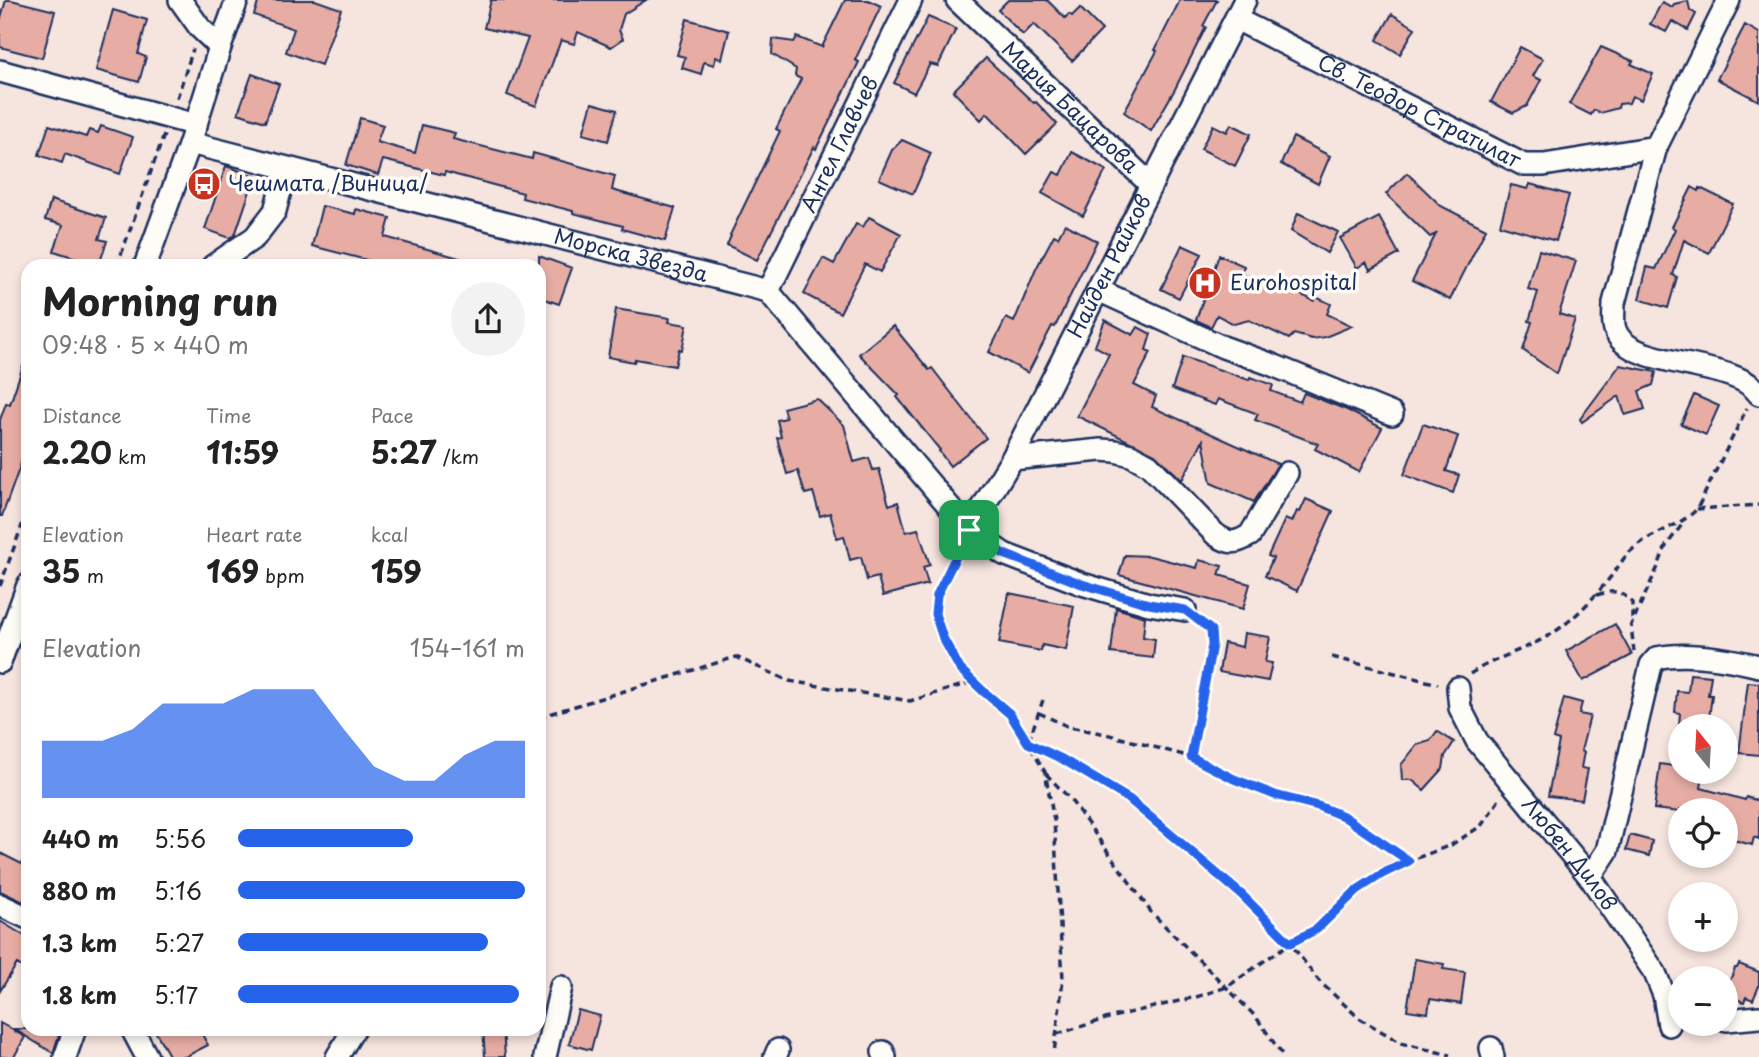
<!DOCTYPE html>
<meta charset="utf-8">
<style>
:root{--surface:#fff;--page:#f2f2f2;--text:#222;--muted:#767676;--accent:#2563eb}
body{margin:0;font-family:"Playpen Sans",sans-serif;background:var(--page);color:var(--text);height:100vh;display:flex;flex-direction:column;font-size:26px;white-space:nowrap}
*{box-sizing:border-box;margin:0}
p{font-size:23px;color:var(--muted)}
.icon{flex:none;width:38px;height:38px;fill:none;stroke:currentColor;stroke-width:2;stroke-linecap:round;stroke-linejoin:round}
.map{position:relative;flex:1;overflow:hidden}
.panel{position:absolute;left:21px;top:259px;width:525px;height:777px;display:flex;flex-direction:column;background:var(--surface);border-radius:21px;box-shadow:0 4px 10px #0003}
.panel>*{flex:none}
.needle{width:46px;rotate:342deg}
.controls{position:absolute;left:1668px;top:714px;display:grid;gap:14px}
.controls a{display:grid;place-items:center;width:70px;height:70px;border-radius:50%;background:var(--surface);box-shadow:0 4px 10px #0003;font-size:35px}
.pin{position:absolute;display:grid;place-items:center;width:60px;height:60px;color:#fff;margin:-30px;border-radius:14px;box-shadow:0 4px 10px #0006}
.round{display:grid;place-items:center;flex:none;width:74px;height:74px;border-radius:37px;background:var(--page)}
.head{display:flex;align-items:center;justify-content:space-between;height:119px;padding:0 21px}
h1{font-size:38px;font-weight:700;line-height:52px}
.metrics{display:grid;grid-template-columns:repeat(3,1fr);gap:10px;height:119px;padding:7px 21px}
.metrics div{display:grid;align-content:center}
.metrics b{font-size:30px;font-weight:700}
.metrics small{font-size:19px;font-weight:400}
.metrics p{font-size:19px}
.chart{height:196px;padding:14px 21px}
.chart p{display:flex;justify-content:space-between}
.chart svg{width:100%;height:126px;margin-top:7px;fill:var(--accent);opacity:.7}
ul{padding:0 21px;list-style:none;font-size:23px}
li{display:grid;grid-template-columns:112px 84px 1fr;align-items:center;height:52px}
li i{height:18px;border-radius:9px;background:var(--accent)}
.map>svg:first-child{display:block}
</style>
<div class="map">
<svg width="1759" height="1057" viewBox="0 0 1759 1057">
<rect width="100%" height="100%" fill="#f6e4de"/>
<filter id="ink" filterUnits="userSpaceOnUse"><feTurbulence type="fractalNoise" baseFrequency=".0143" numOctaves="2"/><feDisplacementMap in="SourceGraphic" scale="14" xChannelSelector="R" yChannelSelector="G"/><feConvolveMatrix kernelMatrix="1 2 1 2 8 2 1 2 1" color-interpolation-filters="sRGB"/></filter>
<g filter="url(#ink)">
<path fill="#e7ada4" stroke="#1b2f5e" stroke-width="2" d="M6,0H11L55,11L42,58L0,47V21Z
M259,0H315L341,9L321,65L286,52L294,29L254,15Z
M491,0H646L624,14L619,30L623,39L611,47L578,32L574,44L561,40L536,106L507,95L528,38L484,28Z
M845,0H868L881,6L855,60L859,62L816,149L814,147L757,260L727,245L731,236L730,235L780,131L776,129L801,79L795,76L796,69L772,54L773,39L794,42L797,37L822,47Z
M1008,0H1047L1065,18L1069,14L1072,16L1080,8L1102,30L1072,61L1034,24L1023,35L998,10Z
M1180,0H1217L1203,26L1206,27L1175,89L1151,131L1124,112L1157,51L1155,50Z
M1688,1L1690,10L1696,14L1688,30L1672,21L1666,32L1650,24L1662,2L1672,7L1674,4Z
M113,10L147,20L138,54L146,57L139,82L96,70Z
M1392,14L1415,28L1400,54L1377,40Z
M928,17L956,29L938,66L930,64L914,93L894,83Z
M687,19L729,31L722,59L716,57L714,65L704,62L701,74L682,68L685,57L677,55Z
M1745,25L1759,33V101L1717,79Z
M1520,47L1543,59L1533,76L1541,80L1527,106L1513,113L1491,102Z
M1601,47L1633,61L1631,64L1653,74L1641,100L1632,96L1629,103L1619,104L1618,108L1600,113L1594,110L1591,115L1569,104Z
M986,58L1034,103L1036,102L1057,124L1026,154L987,113L981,120L953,91Z
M252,74L279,84L265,122L238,113Z
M592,103L617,110L608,141L583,134Z
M360,118L383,125L377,142L415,153L422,125L455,133L453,139L532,159L533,153L615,176L612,190L675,208L665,241L622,229L623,226L573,213V211L522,198L523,193L445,172L444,175L383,160L378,175L346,165Z
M1231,124L1251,134L1235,166L1201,149L1213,125L1227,132Z
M49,125L86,137L89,130L98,133L101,126L133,137L120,174L65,154L62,163L39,155Z
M1293,137L1330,156L1318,184L1281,164Z
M902,140L931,153L913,194L879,179L892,150Z
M1072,152L1106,170L1083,216L1042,193L1054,172L1061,175Z
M226,166L255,176L235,235L230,238L205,229Z
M1407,173L1441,206L1486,229L1450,300L1412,281L1436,234L1430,237L1386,194Z
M1530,184L1569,195L1556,241L1500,225L1511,185L1528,189Z
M1692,187L1699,191L1700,188L1733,204L1709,253L1684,240L1673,275L1677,277L1668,308L1639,299L1647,267L1656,269L1675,229L1672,227Z
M51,200L106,218L99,239L107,241L99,265L54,251L63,225L45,220Z
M322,206L355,214L356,209L390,218L385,237L470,261V266H390L312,246Z
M1298,213L1338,232L1327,253L1291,231Z
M869,217L901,234L880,272L865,264L840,313L804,294L823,258L834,264L856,224L863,227Z
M1379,217L1399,254L1370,270L1366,262L1357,268L1340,238Z
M1065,224L1097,241L1055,327L1052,326L1028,373L989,352L1006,318L1014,322L1036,269L1054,235L1058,237Z
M1182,245L1202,254L1179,298L1161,289Z
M1539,250L1576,261L1559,314L1575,319L1557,374L1523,350L1532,322L1529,321L1538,292L1528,289Z
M1219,255L1244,266L1242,274L1278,290L1281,285L1314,301L1316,297L1331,304L1327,314L1352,326L1325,337L1312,339L1294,334L1289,339L1249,320L1234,324L1217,315L1211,327L1196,320Z
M539,256L572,268L559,304L539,297Z
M616,309L670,318L669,322L687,325L682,350L679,349L675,366L635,359L634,362L608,357Z
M1105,320L1133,335L1138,327L1151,334L1146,350L1151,352L1134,385L1156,396L1152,407L1278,464L1254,502L1211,483L1203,440L1182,480L1155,454L1077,416L1109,354L1095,346Z
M893,326L929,370L932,368L986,438L950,466L939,451L940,450L897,397L899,395L859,354Z
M1183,357L1249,380L1250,377L1273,385L1271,391L1300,402L1304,393L1347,410L1382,428L1359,472L1315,449L1318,444L1255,420L1258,414L1218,399L1215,405L1172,389Z
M25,360H28V444L2,516H0V420L6,403L10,404Z
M1620,365L1656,372L1653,385L1639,391L1645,409L1625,415L1619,396L1582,422L1580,419Z
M1694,395L1719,406L1706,435L1681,424Z
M817,399L844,425L854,462L869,458L873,470L879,469L889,505L898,502L906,532L918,529L930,565L923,567L928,584L883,596L878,577L867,580L861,557L850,560L844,536L837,538L830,513L820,516L813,492L805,494L798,471L787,474L777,438L781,437L777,420L786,418L783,408Z
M1423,424L1458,436L1446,471L1459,475L1453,493L1404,475Z
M1306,499L1333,511L1297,591L1265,576L1273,558L1268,556L1285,519L1292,522L1297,511L1300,512Z
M1125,555L1150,556L1197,568L1199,560L1222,566L1219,575L1250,584L1243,609L1119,575Z
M1009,593L1074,606L1066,650L1042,645L1041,651L999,643Z
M1116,608L1145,617L1143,637L1155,639L1153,658L1111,653Z
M1615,624L1632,655L1583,681L1566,651Z
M1244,633L1270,637L1265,662L1272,663L1268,681L1219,672L1224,643L1242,647Z
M1690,674L1711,676L1708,695H1712L1708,726L1679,725L1680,713L1675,712L1677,691L1688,692Z
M1748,682L1759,683V755L1739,753Z
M1564,698L1582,703L1579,714L1590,716L1581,751L1584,752L1581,768L1588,769L1582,800L1548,796L1559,741L1553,739Z
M1437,731L1454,742L1445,756L1443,769L1424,790L1412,780H1402L1401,765L1417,745L1430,741Z
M1660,764L1680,767V772H1696V774L1703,775L1701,788L1745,800L1746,797L1759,801V839L1754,837L1752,845L1726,838V810H1680V812L1654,809Z
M1630,835L1652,841L1649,856L1626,850Z
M0,853L28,867V904L0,891Z
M0,921L28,938V971L17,964L0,991Z
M1415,959L1444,964L1443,969L1465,972L1461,1004L1430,999L1428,1013L1407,1010Z
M1739,964L1759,972V986L1753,1000L1746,997L1744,1002L1726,995V990L1735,968H1737Z
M578,1010L600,1016L591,1050L569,1044Z
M0,1023L25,1037L14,1057H0Z
M14,1029H61L53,1053Z
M154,1029H199L208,1045L185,1057H170Z
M483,1029H503L505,1057H485Z"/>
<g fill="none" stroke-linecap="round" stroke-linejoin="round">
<defs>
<g id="minor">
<path d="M180,0L200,28L220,47"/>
<path id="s1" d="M957,0L1151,185"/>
<path d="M1729,0L1656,147L1614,303C1614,310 1613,318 1614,325C1620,371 1734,357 1759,394"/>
<path id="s2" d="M1236,19L1524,165H1544L1656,147"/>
<path d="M0,71L196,125"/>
<path id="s3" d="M190,143L768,291L969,530L1004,554L1082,584L1149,604L1185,610"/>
<path d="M145,266L190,143L220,47L237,0"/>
<path d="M213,266L255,237L275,211L286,168"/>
<path d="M1098,290L1223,347L1270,364L1392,414"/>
<path id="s4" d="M768,291L911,0"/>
<path d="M1012,459L1101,450L1115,451L1131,455L1149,465L1216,535C1230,544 1235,544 1250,535L1287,473"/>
<path id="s5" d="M969,530L1012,459L1245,0"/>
<path d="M0,662L28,585"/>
<path id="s6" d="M1458,688L1460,708L1477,741L1590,877L1655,973L1664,995L1669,1025"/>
<path d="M1590,877L1607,851L1651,665L1657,658C1687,651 1729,659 1759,666"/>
<path d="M0,905L28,918"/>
<path d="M1726,1020L1759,1017"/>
<path d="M132,1029L147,1057"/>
<path d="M1491,1048L1493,1057"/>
<path d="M883,1052L885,1057"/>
<path d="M65,1057L75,1029"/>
<path d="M337,1057L354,1029"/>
<path d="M545,1057L561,987"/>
<path d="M775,1057L778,1050"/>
</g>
</defs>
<use href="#minor" stroke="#1b2f5e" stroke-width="26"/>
<path stroke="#1b2f5e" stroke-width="3.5" stroke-dasharray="7 5" stroke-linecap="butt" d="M177,98L193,49
M117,266L164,135
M1697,509L1759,505
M961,547L937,595L935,614L943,638L960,669L983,691L1010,714L1028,743L1045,772L1054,820L1063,979L1054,1053
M0,586L28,509
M1597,595C1613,590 1620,590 1632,602V621
M1634,652L1631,625L1657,569L1666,546L1684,522
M1332,657L1438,684
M1470,674C1497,656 1530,649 1556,631C1579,615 1596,595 1613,574C1619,566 1625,555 1633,549C1652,532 1678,528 1697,509L1747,408
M1043,700L1028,743L1062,759L1129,799L1242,895L1290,943L1319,981L1359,1018L1401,1043L1450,1055
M1039,713L1069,727L1106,734L1191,757L1234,779L1275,795L1318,806L1343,816L1409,861
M539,717L736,657L789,681L910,701L973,682
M1191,757L1212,645L1211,630L1201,622
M1046,774L1070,799L1151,912L1256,1017L1284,1057
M1057,1034L1112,1017L1196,997L1227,987L1290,943L1317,929L1357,890L1382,874L1409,861L1451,845L1481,826L1499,800"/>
<use href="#minor" stroke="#fdfcf7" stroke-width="21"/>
</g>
</g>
<g fill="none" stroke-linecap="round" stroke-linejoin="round" filter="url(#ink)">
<defs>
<path id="route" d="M969,530L1004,554L1082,584L1149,604L1185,610L1211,630L1212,645L1191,757L1234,779L1275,795L1318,806L1343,816L1409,861L1382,874L1357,890L1317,929L1290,943L1242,895L1129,799L1062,759L1028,743L1010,714L983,691L960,669L943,638L935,614L937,595Z"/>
</defs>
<use href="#route" stroke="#fff" stroke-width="14"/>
<use href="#route" stroke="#2563eb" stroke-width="9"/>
</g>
<defs>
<symbol id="bus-disc" viewBox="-11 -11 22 22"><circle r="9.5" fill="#c8321e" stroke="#fdfcf7"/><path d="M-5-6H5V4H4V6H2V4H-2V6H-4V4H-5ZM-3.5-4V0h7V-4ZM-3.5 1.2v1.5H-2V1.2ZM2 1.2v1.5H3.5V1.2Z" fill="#fff"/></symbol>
<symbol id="hospital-disc" viewBox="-11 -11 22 22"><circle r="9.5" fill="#c8321e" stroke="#fdfcf7"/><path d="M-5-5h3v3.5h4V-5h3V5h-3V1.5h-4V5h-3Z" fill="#fff"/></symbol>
</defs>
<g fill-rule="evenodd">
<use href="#bus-disc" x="185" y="165" width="38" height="38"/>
<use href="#hospital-disc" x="1186" y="264" width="38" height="38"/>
</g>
<g text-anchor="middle" stroke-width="7" stroke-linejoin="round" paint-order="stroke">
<g font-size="21" fill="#1b2f5e" stroke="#fdfcf7">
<text dy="7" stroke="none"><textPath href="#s1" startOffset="156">Мария Бацарова</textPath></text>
<text dy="7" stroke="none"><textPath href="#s2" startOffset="205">Св. Теодор Стратилат</textPath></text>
<text dy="7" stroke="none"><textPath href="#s4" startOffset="163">Ангел Главчев</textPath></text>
<text dy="7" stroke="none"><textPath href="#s3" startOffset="455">Морска Звезда</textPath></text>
<text dy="7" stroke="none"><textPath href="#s5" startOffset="299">Найден Райков</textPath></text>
<text dy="7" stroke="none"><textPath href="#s6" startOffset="203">Любен Дилов</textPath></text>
</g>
<g font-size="21" fill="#1b2f5e" stroke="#fdfcf7" text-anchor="start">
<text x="228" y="191">Чешмата /Виница/</text>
<text x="1230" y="290">Eurohospital</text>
</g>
</g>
</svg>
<div class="controls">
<a><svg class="needle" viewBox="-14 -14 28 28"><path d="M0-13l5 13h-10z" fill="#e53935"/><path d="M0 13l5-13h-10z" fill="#767676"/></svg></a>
<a><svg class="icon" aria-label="locate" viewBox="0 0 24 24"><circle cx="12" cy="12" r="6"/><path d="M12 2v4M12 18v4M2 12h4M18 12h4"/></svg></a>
<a>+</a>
<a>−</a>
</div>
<div class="pin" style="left:969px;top:530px;background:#1e9e55"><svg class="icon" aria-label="arrive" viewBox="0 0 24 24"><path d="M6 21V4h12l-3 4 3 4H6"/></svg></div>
<section class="panel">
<div class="head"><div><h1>Morning run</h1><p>09:48 · 5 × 440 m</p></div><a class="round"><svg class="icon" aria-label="share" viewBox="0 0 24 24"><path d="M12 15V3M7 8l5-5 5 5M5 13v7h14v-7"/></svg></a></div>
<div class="metrics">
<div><p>Distance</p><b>2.20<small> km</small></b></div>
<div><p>Time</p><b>11:59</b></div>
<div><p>Pace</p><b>5:27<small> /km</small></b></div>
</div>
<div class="metrics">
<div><p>Elevation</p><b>35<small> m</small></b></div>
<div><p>Heart rate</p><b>169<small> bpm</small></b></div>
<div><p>kcal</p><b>159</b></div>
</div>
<div class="chart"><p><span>Elevation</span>154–161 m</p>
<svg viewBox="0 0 160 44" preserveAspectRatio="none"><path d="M0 44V24L10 24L20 24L30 20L40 11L50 11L60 11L70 6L80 6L90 6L100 20L110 33L120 38L130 38L140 29L150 24L160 24V44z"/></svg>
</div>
<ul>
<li><b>440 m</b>5:56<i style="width:61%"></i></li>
<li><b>880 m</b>5:16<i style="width:100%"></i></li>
<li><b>1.3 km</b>5:27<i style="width:87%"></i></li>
<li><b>1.8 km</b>5:17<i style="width:98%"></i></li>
</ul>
</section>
</div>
